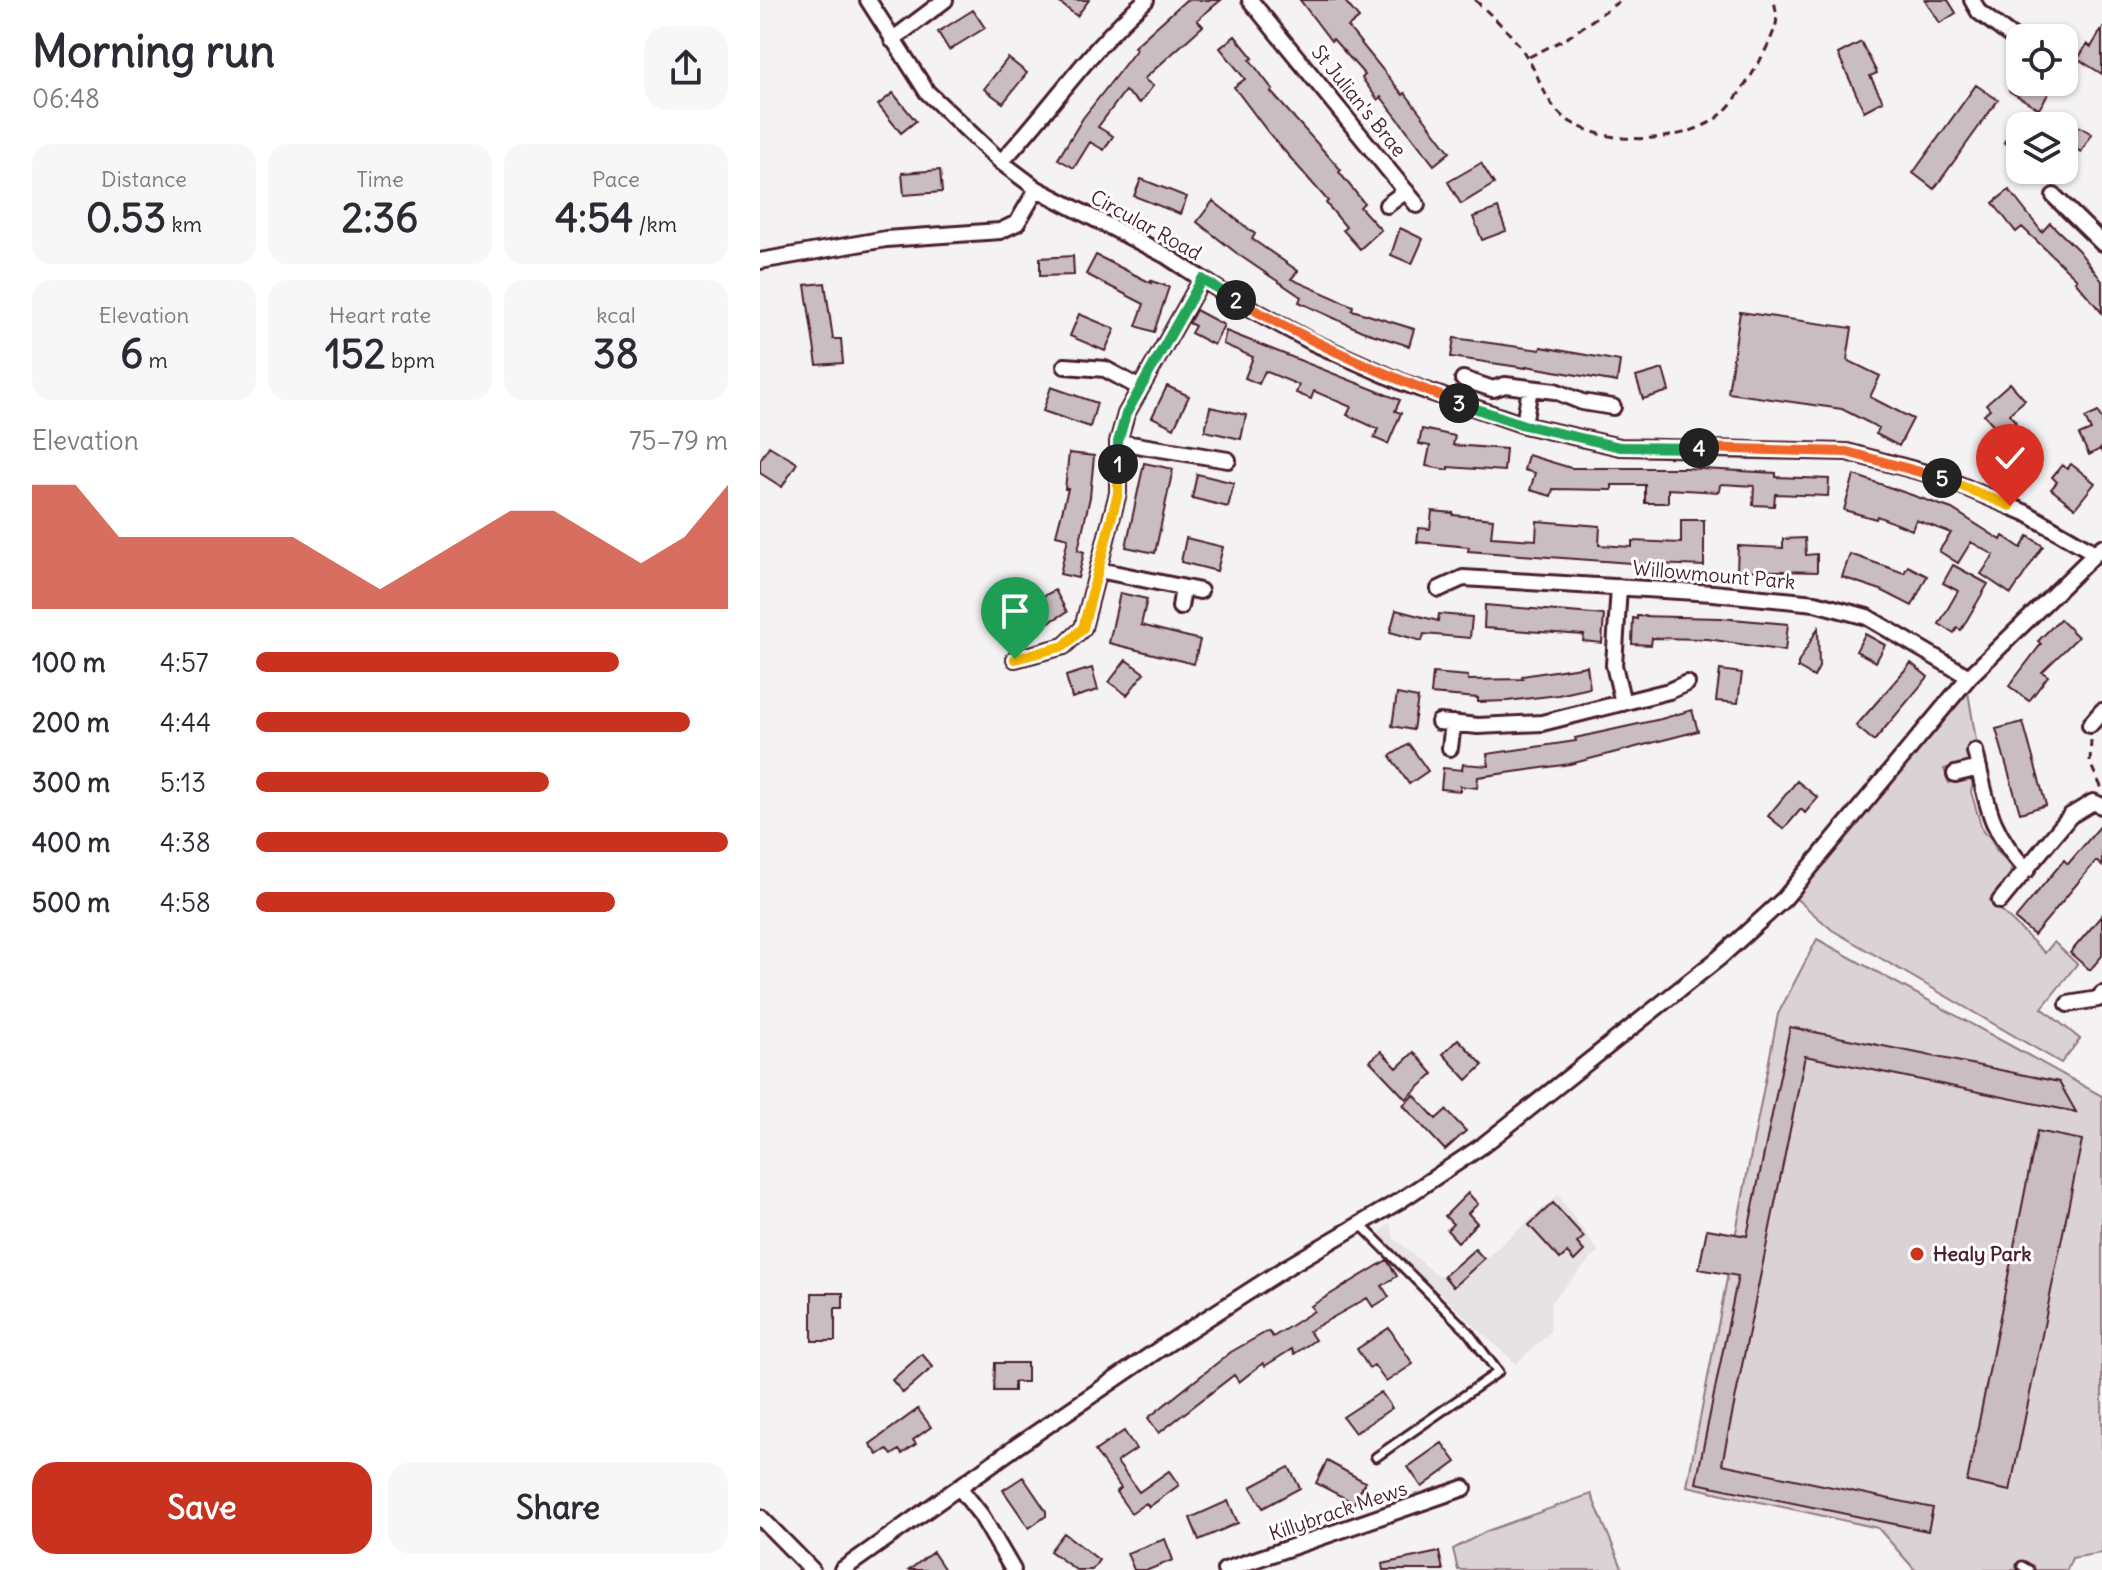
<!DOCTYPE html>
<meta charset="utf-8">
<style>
:root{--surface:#fff;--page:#f7f7f7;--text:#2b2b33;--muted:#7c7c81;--accent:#c8321e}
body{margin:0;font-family:Delius,sans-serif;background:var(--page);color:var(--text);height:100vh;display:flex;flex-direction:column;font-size:30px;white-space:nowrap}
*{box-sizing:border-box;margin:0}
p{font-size:26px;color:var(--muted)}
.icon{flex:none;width:44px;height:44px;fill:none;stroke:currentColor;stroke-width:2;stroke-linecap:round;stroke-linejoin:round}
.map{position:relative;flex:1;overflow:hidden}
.details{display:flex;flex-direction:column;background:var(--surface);width:760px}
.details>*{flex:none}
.buttons{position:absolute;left:1246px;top:24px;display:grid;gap:16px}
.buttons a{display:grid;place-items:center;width:72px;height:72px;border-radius:16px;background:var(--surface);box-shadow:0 2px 6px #0004;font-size:40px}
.pin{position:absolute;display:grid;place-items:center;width:68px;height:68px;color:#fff;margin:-82px -34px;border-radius:50% 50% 50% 0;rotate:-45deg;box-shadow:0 0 8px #0007}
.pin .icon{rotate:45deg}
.km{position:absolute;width:40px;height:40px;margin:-20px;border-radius:50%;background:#222;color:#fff;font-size:22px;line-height:40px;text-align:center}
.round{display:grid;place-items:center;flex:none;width:84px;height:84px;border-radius:24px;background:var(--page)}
.head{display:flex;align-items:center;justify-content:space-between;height:136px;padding:0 32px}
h1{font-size:44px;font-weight:800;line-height:60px}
.metrics{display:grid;grid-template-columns:repeat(3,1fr);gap:12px;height:136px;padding:8px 32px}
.metrics div{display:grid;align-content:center;border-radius:20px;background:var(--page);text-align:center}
.metrics b{font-size:40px;font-weight:800}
.metrics small{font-size:22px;font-weight:400}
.metrics p{font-size:22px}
.chart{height:224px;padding:16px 32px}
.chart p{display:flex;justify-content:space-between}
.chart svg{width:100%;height:144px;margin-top:8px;fill:var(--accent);opacity:.7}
.cta{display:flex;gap:16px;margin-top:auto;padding:16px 32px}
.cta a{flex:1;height:92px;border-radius:24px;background:var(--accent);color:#fff;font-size:32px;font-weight:800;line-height:92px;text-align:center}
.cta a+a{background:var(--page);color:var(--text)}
ul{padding:0 32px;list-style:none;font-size:26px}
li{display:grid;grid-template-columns:128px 96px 1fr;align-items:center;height:60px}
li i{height:20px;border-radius:10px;background:var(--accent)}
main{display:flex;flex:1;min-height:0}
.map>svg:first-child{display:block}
</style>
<main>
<section class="details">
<div class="head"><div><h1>Morning run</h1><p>06:48</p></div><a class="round"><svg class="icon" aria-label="share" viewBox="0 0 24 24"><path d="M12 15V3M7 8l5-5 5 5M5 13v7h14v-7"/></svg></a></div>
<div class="metrics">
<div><p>Distance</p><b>0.53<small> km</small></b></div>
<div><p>Time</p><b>2:36</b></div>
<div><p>Pace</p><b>4:54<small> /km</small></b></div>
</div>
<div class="metrics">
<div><p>Elevation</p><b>6<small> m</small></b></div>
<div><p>Heart rate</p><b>152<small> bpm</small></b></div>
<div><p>kcal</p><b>38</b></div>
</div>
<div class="chart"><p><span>Elevation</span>75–79 m</p>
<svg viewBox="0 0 160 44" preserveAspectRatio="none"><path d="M0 44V6L10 6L20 22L30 22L40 22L50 22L60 22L70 30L80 38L90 30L100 22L110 14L120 14L130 22L140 30L150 22L160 6V44z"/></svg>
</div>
<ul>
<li><b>100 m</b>4:57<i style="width:77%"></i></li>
<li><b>200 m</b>4:44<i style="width:92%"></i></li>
<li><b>300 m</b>5:13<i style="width:62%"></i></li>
<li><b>400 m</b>4:38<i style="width:100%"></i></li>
<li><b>500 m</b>4:58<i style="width:76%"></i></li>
</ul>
<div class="cta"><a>Save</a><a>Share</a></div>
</section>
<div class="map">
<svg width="1342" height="1570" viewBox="0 0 1342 1570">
<rect width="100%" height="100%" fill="#f4f2f2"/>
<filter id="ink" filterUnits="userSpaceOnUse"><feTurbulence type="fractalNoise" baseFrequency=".0125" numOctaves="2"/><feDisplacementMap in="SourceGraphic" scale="16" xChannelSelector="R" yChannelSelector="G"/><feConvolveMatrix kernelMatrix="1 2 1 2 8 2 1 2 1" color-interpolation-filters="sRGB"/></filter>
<g filter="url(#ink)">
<path fill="#e7e2e3" d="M798,1195L838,1251L791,1302L790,1332L756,1364L617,1235L630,1223L634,1238L675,1274L684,1276L693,1287Z"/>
<path fill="#dbd2d5" stroke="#927880" stroke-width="2" d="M1208,692L1216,740L1208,745L1206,753L1209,762L1184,769L1189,783C1198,779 1204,776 1213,782L1211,792L1223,832L1230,837L1237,851L1252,866L1250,874L1230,900L1285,953L1294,942L1317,964L1282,1008L1320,1039L1301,1063L1072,930L1033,896Z
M1057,939L1342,1096V1553L1312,1558L1307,1570H1155L1118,1528L927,1486L1018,1014Z
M831,1494L863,1570H698L693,1549L727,1531Z"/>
<path fill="#cabdc1" stroke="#4a1f2b" stroke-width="2" d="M296,0H329L317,16Z
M426,0H461L437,20L443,26L384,79L393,86L380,103L365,91L338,127L353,136L344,150L330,142L314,168L298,159L323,118L376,50L374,47Z
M540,0H584L599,18L588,27L643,95L645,93L690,152L674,165L621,97L618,100L602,78L605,75L573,39L571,41Z
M1165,0H1188L1196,13L1180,23Z
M213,10L225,28L189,50L178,32Z
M1342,29V74L1318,59L1327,44L1331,47Z
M475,36L493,58L490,60L513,90L511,92L581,170L579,172L604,203L600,207L621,230L600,249L583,230L586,227L566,203L568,201L508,132L474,87L485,79L460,48Z
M1101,42L1117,73L1110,76L1123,101L1104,111L1078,54Z
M248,58L267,73L243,103L224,89Z
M1254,82H1286L1293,86L1279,109L1249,91Z
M1216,85L1238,100L1174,189L1153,173Z
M133,93L156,121L141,133L118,105Z
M1260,120V154L1244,142Z
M1315,124L1332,134L1321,152L1304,141Z
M721,163L734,184L701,204L688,182Z
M180,170L182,192L144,195L142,173Z
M381,179L427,197L420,214L374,196Z
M1249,190L1282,232L1290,223L1318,250L1342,281V313L1315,281L1317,279L1262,227L1256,232L1233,203Z
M453,201L495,234L492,239L538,271L531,279L593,306L592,310L654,329L649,346L602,331L539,302L541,297L479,255L437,222Z
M738,208L746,231L722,240L713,217Z
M640,228L663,239L652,264L631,255Z
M336,255L391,283V281L409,287L394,332L376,326L384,304L326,274Z
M313,256L314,275L280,276V258Z
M65,283L73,339H81L83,363L57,365L45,285Z
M436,310L464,325L454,345L431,333L435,326L429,323Z
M980,312L1092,328L1087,360L1120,376L1110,397L1153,419L1139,446L1116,434L1119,428L1082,409L968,393Z
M319,314L355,329L345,351L310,336Z
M466,331L640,400L635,411L641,413L628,444L614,438L618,429L587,415L591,407L554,391L551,399L536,393L539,385L505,371L499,384L485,378L493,357L463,344Z
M694,338L780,350L781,347L860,361L857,382L766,366V368L691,357Z
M903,369L909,391L883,399L876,377Z
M1250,383L1265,400L1249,414L1256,422L1242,435L1224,414L1230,409L1226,404Z
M407,386L429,396L414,428L392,417Z
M291,387L337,403L330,427L283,411Z
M450,407L486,415L481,439L445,431Z
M1338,412L1342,420V453L1340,449L1329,455L1319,435L1331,430L1325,418Z
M662,429L695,436L693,445L746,449L744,471L688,467V470L666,466L670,446L659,444Z
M9,446L37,463L22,487L0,473V460Z
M309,453L334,456L330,497L318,550L324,552L318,578L300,574L308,538L296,535L308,489H305Z
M768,455L811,468H925L1016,473V477L1069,479L1068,496L1015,494L1014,506L993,505L994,486L962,484L960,485L959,492L908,489V503H885V485H852V490L793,489L791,496L770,490L775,473L764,470Z
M384,463L413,469L395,553L366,547Z
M1311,464L1335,483L1315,508L1291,489L1297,482L1292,477L1302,465L1307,469Z
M437,474L474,483L468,507L432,498Z
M1094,475L1192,509L1241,540L1243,536L1261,548L1268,536L1283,546L1251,594L1221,574L1234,555L1211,542L1198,563L1179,551L1191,533L1156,520L1152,530L1117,516L1116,519L1084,510Z
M672,511L693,513V515L733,519L731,537L776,540L777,521L840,526L839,545L872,547V541L921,543V520H944V566L871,563L708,551L709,547L657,542L659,528L670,529Z
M426,538L463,547L457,571L421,562Z
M1045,538L1046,555L1057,554V572L977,570L978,546L1023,548V539Z
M1090,554L1144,573L1148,566L1167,576L1152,606L1121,590L1082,577Z
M1193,565L1228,584L1201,630L1197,628L1194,633L1179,624L1198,591L1183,583Z
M295,590L307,612L282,626L270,603Z
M360,593L387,599L381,625L440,640L434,664L349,643Z
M725,605L844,615L842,643L823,641L824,635L724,628Z
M636,610L678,621L679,614L712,617L710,638L664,634L662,641L630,632Z
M877,616L960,618L1028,624L1025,651L948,639L892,638L891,645L872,644L873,618L877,619Z
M1300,619L1318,637L1282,672L1288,676L1269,701L1249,686L1281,644L1278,641Z
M1058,628L1059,667L1054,677L1038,668V663Z
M1105,634L1125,645L1116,662L1096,651Z
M366,660L384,673L367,695L349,682Z
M1151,663L1168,677L1114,741L1096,726Z
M827,666L830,688L798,695L747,701L718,702V698L671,694L673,673L708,676V680L763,679L762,676Z
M332,668L338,690L312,698L306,676Z
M960,670L982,673L978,703L956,701Z
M637,694L658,698L653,730L632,726Z
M932,710L938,731L810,764L718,777L717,788L700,786V791L681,789L683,768L702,770L703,764L729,766L727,754L816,741L815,738L901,719Z
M1263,722L1286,805L1260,813L1236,729Z
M649,744L668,771L649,784L630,756Z
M1037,781L1058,798L1045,813L1041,809L1024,829L1008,816Z
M1342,824V866L1336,861L1274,935L1255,919L1304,860L1308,864Z
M1342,915V956L1330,970L1310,953Z
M1030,1027L1299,1082L1316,1112L1045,1056L962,1464L1173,1508L1168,1531L936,1483L978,1276L939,1269L947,1229L987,1236Z
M698,1039L723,1065L707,1080L683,1054Z
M621,1051L637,1068L654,1052L673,1074L646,1099L610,1061Z
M654,1095L676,1119L686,1110L706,1131L685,1150L643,1105Z
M1277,1131L1322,1140L1250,1491L1207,1482Z
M708,1193L718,1204L708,1213L717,1223L698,1242L687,1230L693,1224L685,1216Z
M793,1203L824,1237L817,1243L824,1251L814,1261L807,1253L800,1259L769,1225Z
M715,1249L724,1259L693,1287L684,1276Z
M627,1260L637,1276L622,1286L629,1297L613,1307L607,1298L549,1331L555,1340L534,1354L532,1349L505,1366L503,1363L479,1382L474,1375L399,1433L388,1418L471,1352L508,1331L513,1337L554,1311L551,1306Z
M52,1293H83V1308H75V1341H52Z
M629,1328L653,1364L626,1382L614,1365L609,1368L597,1349Z
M162,1354L173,1367L143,1393L132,1380Z
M235,1363H267V1382H254V1391H234Z
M621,1392L632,1408L595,1433L583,1417Z
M158,1409L171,1427L153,1440L156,1444L142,1454L139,1450L132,1455L127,1449L118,1455L110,1444Z
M364,1431L376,1449L357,1462L379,1492L409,1471L419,1485L389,1507L386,1503L371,1513L356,1492L361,1488L335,1451Z
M682,1443L696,1462L662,1487L648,1467Z
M567,1461L605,1482L594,1503L556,1483Z
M529,1467L540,1488L503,1508L491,1487Z
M263,1477L286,1511V1516L269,1528L243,1490Z
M468,1501L478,1523L439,1540L430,1518Z
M304,1533L339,1560L332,1570H316L290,1551Z
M405,1539L413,1560L388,1570H374L367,1553Z
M173,1552L185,1570H149Z
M679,1552L683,1570H623L622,1564Z"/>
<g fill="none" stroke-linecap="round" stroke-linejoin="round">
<defs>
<path id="service" d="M601,1225L708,1332L738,1372L616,1457
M1262,1566L1269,1570"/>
<path id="minor" d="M108,0L167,92L241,162L277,189L405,255L468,296L552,342L644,383L721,410L764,425L860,447L1087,452L1181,477L1266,513L1335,553
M490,0L657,205
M1212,0L1219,12L1260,43
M132,40L185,0
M1304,77L1305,78
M241,162C291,109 330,48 386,0
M1294,196L1342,243
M627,205L646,191
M0,261L126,239L240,231L257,223L277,189
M305,366L345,369L380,388
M703,379L733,389L745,385L795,391L822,402L853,407
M764,425L770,388
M358,442L468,460
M339,570L440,591
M859,587L854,665L863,703
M679,589L703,578L953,593L1055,603L1107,617L1209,677
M420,607L423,588
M255,659L304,646L323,628L358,493V442L366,414L442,279
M679,722L718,726L782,723L909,691L927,683
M1330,725L1342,711
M690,748L693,723
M1215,751C1227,802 1228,830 1267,870
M1195,774L1219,768
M1240,901L1310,816L1333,802L1342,806
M1308,1004L1338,999L1342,994
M199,1487L221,1515L253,1570
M0,1517L52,1570
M82,1570L257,1446L401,1348L527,1267L641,1200L722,1146L959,958L1024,899L1209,677L1342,547
M465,1570L704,1488"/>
</defs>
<use href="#service" stroke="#4a1f2b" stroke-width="13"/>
<use href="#minor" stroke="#4a1f2b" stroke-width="20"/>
<path stroke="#4a1f2b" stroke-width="3" stroke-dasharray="8 6" stroke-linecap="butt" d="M715,0C734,18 755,36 768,59C780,78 785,101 802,116C839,146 914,145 954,120C976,106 1009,50 1016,24C1018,17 1015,7 1014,0
M769,57L807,38L861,0
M1331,740L1330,763L1342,789"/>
<use href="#service" stroke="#fff" stroke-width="7"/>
<use href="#minor" stroke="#fff" stroke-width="14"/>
</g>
</g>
<g fill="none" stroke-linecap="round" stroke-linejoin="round" filter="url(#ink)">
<defs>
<path id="split-1" d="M255,659L304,646L323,628L358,493V464"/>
<path id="split-2" d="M358,464V442L366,414L442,279L476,300"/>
<path id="split-3" d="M476,300C549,341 621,374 699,403"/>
<path id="split-4" d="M699,403L764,425L860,447L939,448"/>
<path id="split-5" d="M939,448L1087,452L1182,478"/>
<path id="split-6" d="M1182,478L1250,506"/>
</defs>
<use href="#split-1" stroke="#fff" stroke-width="16"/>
<use href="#split-2" stroke="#fff" stroke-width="16"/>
<use href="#split-3" stroke="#fff" stroke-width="16"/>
<use href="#split-4" stroke="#fff" stroke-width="16"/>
<use href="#split-5" stroke="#fff" stroke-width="16"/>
<use href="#split-6" stroke="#fff" stroke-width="16"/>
<use href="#split-1" stroke="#f5b400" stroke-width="10"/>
<use href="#split-2" stroke="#22a559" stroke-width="10"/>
<use href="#split-3" stroke="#f0652b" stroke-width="10"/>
<use href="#split-4" stroke="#22a559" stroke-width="10"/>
<use href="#split-5" stroke="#f0652b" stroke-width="10"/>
<use href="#split-6" stroke="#f5b400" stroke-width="10"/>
</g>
<circle fill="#c8321e" stroke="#fff" stroke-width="3" cx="1157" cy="1254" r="8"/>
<g text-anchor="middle" stroke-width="6" stroke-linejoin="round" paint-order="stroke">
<g font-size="20" fill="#4a1f2b" stroke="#fff">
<text transform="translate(599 101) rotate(51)" y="7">St Julian's Brae</text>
<text transform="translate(386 225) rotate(29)" y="7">Circular Road</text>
<text transform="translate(954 575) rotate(5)" y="7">Willowmount Park</text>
<text transform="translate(578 1511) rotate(-19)" y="7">Killybrack Mews</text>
</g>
<g font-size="20" font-weight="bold" fill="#4a1f2b" stroke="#fff" text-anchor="start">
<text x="1173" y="1261">Healy Park</text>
</g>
</g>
</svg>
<div class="buttons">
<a><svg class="icon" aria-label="locate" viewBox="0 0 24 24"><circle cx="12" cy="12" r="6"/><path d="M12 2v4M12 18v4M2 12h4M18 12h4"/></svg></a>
<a><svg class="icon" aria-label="layers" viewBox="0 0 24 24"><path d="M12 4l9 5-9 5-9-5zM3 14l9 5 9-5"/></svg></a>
</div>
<div class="pin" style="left:255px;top:659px;background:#1e9e55"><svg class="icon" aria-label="arrive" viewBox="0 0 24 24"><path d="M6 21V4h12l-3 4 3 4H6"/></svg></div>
<div class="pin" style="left:1250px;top:506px;background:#d93025"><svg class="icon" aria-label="check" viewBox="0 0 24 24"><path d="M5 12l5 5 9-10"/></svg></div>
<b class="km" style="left:358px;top:464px">1</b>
<b class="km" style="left:476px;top:300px">2</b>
<b class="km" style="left:699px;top:403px">3</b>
<b class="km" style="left:939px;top:448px">4</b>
<b class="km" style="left:1182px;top:478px">5</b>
</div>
</main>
